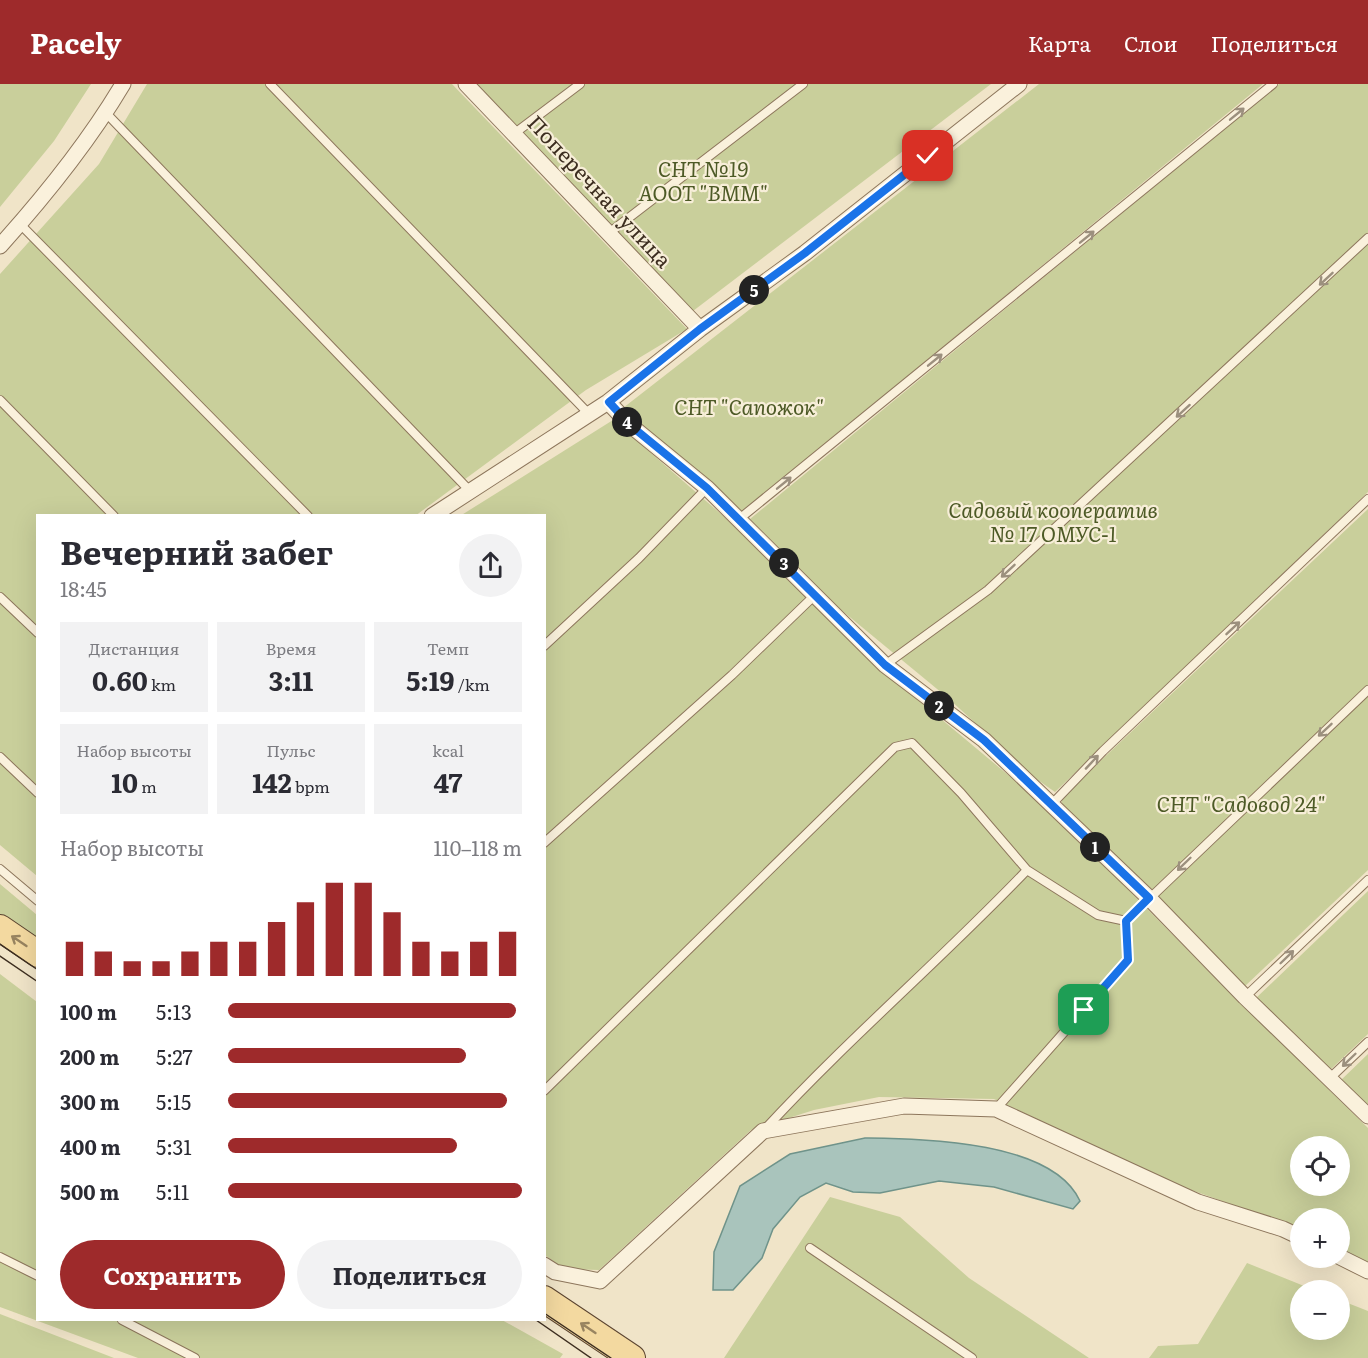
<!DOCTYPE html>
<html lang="ru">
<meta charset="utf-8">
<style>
:root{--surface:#fff;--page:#f2f2f3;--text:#2b2b33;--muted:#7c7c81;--accent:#9e2a2b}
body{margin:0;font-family:Literata,serif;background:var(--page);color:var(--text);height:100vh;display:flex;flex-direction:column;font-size:22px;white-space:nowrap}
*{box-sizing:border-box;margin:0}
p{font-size:20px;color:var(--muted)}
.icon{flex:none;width:33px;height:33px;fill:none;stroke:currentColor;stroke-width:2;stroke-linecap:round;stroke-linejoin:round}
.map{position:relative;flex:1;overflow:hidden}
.sheet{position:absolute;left:36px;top:430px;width:510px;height:807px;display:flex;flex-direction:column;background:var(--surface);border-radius:0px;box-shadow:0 6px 24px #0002}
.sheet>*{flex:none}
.tools{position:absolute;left:1290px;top:1052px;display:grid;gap:12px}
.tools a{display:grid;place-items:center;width:60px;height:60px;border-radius:50%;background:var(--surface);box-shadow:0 6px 24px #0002;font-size:30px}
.pin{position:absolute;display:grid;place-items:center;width:51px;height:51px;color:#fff;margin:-26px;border-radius:12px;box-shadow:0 3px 9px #0006}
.km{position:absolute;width:30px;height:30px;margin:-15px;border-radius:50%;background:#222;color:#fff;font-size:16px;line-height:30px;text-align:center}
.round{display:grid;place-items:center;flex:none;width:63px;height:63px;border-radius:32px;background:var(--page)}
.headline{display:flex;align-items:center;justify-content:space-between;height:102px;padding:0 24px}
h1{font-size:33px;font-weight:700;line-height:45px}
.figures{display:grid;grid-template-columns:repeat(3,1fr);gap:9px;height:102px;padding:6px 24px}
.figures div{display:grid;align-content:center;border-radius:0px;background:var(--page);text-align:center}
.figures b{font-size:26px;font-weight:700}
.figures small{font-size:16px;font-weight:400}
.figures p{font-size:16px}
.chart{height:168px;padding:12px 24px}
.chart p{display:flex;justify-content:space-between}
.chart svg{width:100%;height:108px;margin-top:6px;stroke:var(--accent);stroke-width:6}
.button{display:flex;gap:12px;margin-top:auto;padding:12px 24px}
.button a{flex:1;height:69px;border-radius:36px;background:var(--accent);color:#fff;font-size:24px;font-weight:700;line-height:69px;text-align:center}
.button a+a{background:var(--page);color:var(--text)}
ul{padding:0 24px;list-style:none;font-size:20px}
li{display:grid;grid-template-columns:96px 72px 1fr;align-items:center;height:45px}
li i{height:15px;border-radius:8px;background:var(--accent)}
header{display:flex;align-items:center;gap:36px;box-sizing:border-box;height:84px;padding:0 30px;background:var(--accent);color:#fff}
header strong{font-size:28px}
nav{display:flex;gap:33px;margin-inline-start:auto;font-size:21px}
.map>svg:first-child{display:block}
</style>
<header>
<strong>Pacely</strong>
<nav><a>Карта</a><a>Слои</a><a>Поделиться</a></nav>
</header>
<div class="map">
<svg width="1368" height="1274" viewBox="0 0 1368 1274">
<rect width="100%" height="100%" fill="#f0e4c8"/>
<path fill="#c9cf9b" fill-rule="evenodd" d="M0,0H91L54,57L0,123Z
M147,0H452L687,245L586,306L415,432H38L37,792L0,761V190L99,80Z
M473,0H991L693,227Z
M1039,0H1263L742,428L623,324Z
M1279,0H1368V408L1055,708L1035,694L948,614L840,525L750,435Z
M613,336L729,437L868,574L1049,725L1226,905L1368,1044V1180L1340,1164V1134H1300V1145L1183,1103L994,1015L879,1013L814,1026L751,1046L599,1186L564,1185L545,1171L544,432H460ZM1300,1062H1340V1101H1300Z
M1368,425V786L1243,904L1064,727L1061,714Z
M0,800L37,831V856L0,831Z
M1368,807V950L1329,987L1255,915Z
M0,890L37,918L38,1236H502L563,1270L560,1274H138L0,1223Z
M1368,970V1027L1339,998Z
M830,1113L900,1133L969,1194L1089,1274H724Z
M1247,1179L1314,1206H1300V1245H1340V1216L1368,1227V1274H1149L1158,1262L1198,1260Z
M0,1230L114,1274H0Z"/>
<path fill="#a9c4bc" stroke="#6f938a" stroke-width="1.5" d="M865,1054C923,1055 1052,1056 1080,1117L1073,1125L994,1103L939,1097L880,1109L853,1108L826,1099L800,1113L773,1145L762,1174L733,1206H713L714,1168L740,1102L790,1070Z"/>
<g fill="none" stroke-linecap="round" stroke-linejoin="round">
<defs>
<path id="service" d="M270,0L589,330
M106,29L470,407
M515,49L580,0
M20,140L308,432
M609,149L803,0
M0,316L114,432
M738,436L1273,0
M0,513L38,549
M544,562L639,474L707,404
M885,581L988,506L1368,154
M0,673L38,709
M1051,721L1103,667L1368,415
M544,759L732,591L815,511
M0,785L38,817
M1245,913L1368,796
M1330,994L1368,958
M544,1007L895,663L912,659L961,709L1027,786
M996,1025L1128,876L1126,837
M766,1044C849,954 943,874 1027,786L1098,831L1126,837L1368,606
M810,1164L972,1274
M0,1173L38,1192
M122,1236L195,1274"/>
<path id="minor" d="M466,0L700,245
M0,162C45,112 88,59 123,0
M608,318L630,341L707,404L885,581L984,656L1149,814L1245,913L1368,1032
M432,432L608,318L700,245L805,169L1019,0
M1340,1173L1368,1187
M544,1181L555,1188L600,1197L763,1047L904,1022L996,1025L1198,1118L1283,1145L1300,1153"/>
<path id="primary" d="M0,844L38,870
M544,1215L632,1274"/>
</defs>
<use href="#service" stroke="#8d765c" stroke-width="10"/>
<use href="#minor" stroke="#8d765c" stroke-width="17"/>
<use href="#primary" stroke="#5b4430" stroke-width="28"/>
<use href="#service" stroke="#faf1dc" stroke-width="8"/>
<use href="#minor" stroke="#faf1dc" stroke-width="15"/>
<use href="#primary" stroke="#f3d9a0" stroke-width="26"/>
<path stroke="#3d2e20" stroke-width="1.5" d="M0,860L38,886
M0,872L38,898
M544,1229L611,1274
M536,1236L591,1274"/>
</g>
<defs><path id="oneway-shaft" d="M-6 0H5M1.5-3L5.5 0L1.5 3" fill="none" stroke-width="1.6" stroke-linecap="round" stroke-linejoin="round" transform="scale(1.5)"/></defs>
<g stroke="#9c907e">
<use href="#oneway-shaft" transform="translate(1237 30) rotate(-39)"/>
<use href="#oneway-shaft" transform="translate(1087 153) rotate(-39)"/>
<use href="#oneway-shaft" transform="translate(1326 195) rotate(137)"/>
<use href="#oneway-shaft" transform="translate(935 276) rotate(-39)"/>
<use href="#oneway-shaft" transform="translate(1183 327) rotate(138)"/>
<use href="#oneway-shaft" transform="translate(784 399) rotate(-39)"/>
<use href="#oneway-shaft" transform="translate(1008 487) rotate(137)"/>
<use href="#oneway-shaft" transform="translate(1233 544) rotate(-43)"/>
<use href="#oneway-shaft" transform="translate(1325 646) rotate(137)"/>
<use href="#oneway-shaft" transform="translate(1092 678) rotate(-47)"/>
<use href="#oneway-shaft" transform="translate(1184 780) rotate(136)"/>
<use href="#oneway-shaft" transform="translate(1287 873) rotate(-44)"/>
<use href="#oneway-shaft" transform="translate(1349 976) rotate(136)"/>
</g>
<g stroke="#988460">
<use href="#oneway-shaft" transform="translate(19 857) rotate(-146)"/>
<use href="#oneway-shaft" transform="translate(588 1244) rotate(-146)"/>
</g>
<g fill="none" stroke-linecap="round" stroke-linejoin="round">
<defs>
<path id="route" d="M928,72L805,169L700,245L609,318L630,341L707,404L885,581L984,656L1149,814L1126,837L1128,876L1084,926"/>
</defs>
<use href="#route" stroke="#fff" stroke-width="12"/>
<use href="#route" stroke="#1a73e8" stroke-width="8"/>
</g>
<g text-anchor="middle" stroke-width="4.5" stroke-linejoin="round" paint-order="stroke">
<g font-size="21" font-style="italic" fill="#4d5a26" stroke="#f7eed8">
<text x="703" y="93">СНТ №19<tspan x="703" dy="24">АООТ "ВММ"</tspan></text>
<text x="749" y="331">СНТ "Сапожок"</text>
<text x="1053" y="434">Садовый кооператив<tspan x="1053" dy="24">№ 17 ОМУС-1</tspan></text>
<text x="1241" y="728">СНТ "Садовод 24"</text>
</g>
<g font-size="21" fill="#3d2e20" stroke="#f7eed8">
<text transform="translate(599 108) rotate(47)" y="7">Поперечная улица</text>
</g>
</g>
</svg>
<div class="tools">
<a><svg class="icon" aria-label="locate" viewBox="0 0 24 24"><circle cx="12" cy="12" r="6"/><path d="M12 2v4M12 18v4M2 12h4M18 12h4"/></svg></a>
<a>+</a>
<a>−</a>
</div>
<div class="pin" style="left:1084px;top:926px;background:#1e9e55"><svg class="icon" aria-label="arrive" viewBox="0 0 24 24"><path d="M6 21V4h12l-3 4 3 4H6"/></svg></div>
<div class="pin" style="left:928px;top:72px;background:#d93025"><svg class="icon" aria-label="check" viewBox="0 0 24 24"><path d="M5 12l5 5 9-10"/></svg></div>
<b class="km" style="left:1095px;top:763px">1</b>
<b class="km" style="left:939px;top:622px">2</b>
<b class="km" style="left:784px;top:479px">3</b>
<b class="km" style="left:627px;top:338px">4</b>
<b class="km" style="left:754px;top:206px">5</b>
<section class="sheet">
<div class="headline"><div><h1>Вечерний забег</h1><p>18:45</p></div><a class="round"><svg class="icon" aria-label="share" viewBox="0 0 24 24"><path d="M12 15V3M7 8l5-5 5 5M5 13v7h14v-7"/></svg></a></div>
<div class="figures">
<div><p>Дистанция</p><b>0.60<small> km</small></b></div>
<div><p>Время</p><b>3:11</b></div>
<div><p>Темп</p><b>5:19<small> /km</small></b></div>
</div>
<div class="figures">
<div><p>Набор высоты</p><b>10<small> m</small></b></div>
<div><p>Пульс</p><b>142<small> bpm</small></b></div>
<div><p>kcal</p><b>47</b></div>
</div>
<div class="chart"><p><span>Набор высоты</span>110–118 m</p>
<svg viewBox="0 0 160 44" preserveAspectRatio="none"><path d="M5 44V30M15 44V34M25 44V38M35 44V38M45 44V34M55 44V30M65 44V30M75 44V22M85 44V14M95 44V6M105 44V6M115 44V18M125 44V30M135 44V34M145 44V30M155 44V26"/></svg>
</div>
<ul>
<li><b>100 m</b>5:13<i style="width:98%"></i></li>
<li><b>200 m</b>5:27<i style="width:81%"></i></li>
<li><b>300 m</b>5:15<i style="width:95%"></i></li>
<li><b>400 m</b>5:31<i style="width:78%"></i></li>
<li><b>500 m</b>5:11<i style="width:100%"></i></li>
</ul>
<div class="button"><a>Сохранить</a><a>Поделиться</a></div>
</section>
</div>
